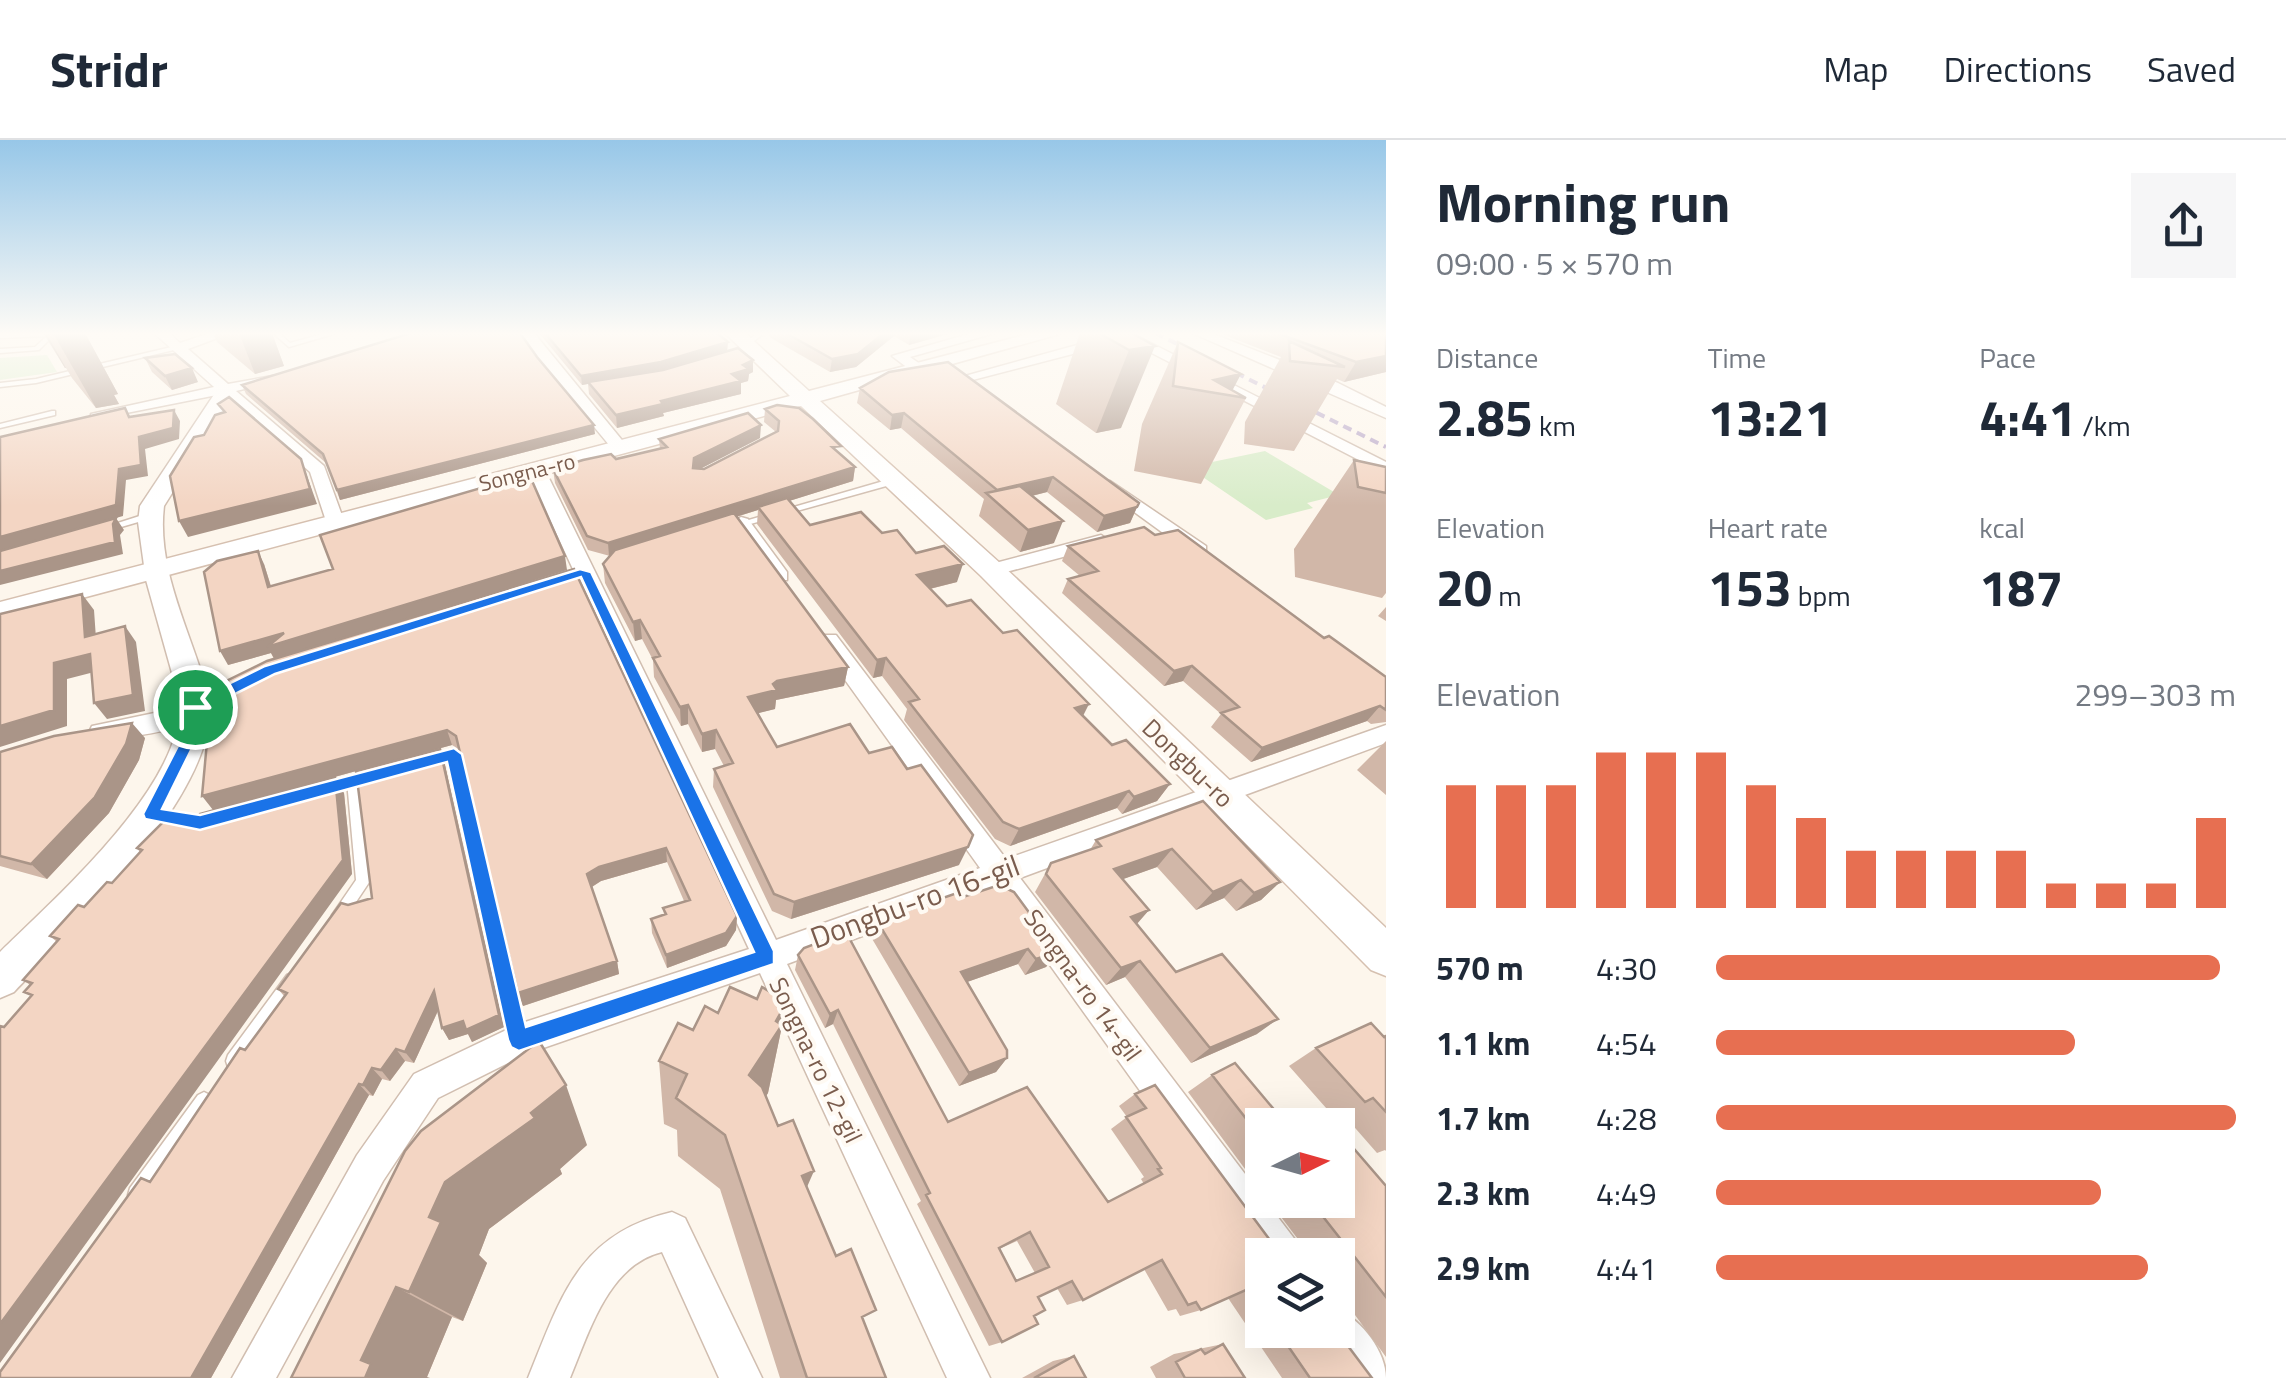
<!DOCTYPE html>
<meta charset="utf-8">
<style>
:root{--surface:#fff;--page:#f6f6f7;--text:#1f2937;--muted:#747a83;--line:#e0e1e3;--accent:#e76f51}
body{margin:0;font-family:"Titillium Web",sans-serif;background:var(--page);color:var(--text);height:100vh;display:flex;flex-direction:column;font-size:38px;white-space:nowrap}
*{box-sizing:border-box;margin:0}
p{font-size:32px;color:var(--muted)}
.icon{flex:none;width:55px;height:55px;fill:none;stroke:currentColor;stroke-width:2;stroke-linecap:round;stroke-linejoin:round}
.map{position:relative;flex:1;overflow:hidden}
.side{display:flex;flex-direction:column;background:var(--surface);width:900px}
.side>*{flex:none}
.needle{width:65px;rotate:85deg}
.controls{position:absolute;left:1245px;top:968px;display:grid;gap:20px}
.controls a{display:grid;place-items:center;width:110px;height:110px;border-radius:0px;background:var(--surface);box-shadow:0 10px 40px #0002;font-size:50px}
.pin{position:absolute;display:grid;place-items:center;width:85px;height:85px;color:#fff;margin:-42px;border:5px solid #fff;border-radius:50%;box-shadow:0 2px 10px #0007}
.round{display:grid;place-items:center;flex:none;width:105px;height:105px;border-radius:0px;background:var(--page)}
.overview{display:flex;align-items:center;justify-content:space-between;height:170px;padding:0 50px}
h1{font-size:55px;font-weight:700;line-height:75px}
.figures{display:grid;grid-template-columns:repeat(3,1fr);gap:15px;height:170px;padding:10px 50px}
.figures div{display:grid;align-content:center}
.figures b{font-size:50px;font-weight:700}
.figures small{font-size:28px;font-weight:400}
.figures p{font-size:28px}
.chart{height:280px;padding:20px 50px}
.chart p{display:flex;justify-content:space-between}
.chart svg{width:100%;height:180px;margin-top:10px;stroke:var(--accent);stroke-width:6}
ul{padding:0 50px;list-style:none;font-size:32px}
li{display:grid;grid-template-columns:160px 120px 1fr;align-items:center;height:75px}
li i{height:25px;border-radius:12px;background:var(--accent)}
header{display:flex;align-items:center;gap:60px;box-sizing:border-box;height:140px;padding:0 50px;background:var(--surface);border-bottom:2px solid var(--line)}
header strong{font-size:48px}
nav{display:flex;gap:55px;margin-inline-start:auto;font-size:35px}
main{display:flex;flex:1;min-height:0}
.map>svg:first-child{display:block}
</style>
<header>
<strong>Stridr</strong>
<nav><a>Map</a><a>Directions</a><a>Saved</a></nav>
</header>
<main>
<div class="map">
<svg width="1386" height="1238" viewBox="0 0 1386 1238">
<rect width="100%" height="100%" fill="#fdf6ec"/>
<path fill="#d8ecc9" d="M47,215L57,232L0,240V218Z
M1265,311L1339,355L1307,363L1313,368L1266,380L1188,327Z"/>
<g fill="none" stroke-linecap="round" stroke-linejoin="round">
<defs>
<path id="service" d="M56,193L39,210L0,213V209L35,207L47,196L0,198V194Z
M273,193H283L281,195L290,203L326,193H337L289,207Z
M757,193H764L749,205H745V203Z
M180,205L182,206V208L36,243L0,247V243L36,239Z
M52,271H55V275L0,288V284Z
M894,338L897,339V343L736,388L733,389L728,386Z
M149,373L154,376L152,378L104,392L99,389Z
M453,609L459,614L527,900L525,906L519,908L513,906L511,900L448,620L430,625L424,620L426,617Z
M353,636L358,638L359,641L370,741L344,780L339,781L334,780L332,775L356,740L347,641L348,638Z
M292,833L297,835L300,840L297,845L240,927L234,929L228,927L226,921L228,915L287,835Z
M204,952L210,955L213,961L210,967L144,1062L137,1064L130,1062L128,1055L130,1048L198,955Z"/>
<path id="minor" d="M154,193H169L180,203L210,193H231L188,209L228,244L278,235V241L236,251L324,326L344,381L342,385L335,387L326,381L310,332L222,254L91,280V274L214,247Z
M520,193H534L626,305V311H614C583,272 547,235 520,193Z
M972,193H995L910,217L923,226V232H913L892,216Z
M1113,193H1131L1386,322V334Z
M1192,193H1211L1338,243L1386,267V278Z
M1106,197L1111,198V204L961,243L954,239Z
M536,325L545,330L776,800L980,728L820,505L817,500L820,495H836L1006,719L1386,585V603L1020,738L1296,1101L1301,1115H1262V1121L994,747L787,824L990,1238H947L760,833L526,914L438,958L383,1041L276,1238H232L357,1015L414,934L519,884L749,809L527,330Z
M1110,341L1206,406V414H1192L1104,350V342Z
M741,377L748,379L787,432V440H773L732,383Z
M1101,395L1110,401L1108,405L991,436L981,430L984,426Z
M195,559L207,567C188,594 131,595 101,601L89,592L92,586L164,571Z
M672,1072L685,1078L762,1238H719L662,1112C608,1125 589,1193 570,1238H528C561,1157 578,1094 672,1072Z
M1338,1170C1362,1180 1386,1212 1386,1238H1348L1318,1190H1338Z"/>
<path id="tertiary" d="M226,245L236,251L164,366C156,432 193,496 209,558C223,648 72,791 14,852L0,858V812C55,758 189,641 179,558L146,440L138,382L140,366L219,247Z"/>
<path id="secondary" d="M725,193H745L809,251L1032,193H1063L820,261L1001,424L1386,788V836L1371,830L981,436L801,266L0,480V462L790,256Z"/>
</defs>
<use href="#service" stroke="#d1beb0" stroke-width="3"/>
<use href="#minor" stroke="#d1beb0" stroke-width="3"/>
<use href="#tertiary" stroke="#d1beb0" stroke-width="3"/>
<use href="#secondary" stroke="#d6c0b0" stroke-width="3"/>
<use href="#service" fill="#fff" fill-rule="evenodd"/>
<use href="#minor" fill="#fff" fill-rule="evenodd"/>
<use href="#tertiary" fill="#fff" fill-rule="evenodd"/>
<use href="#secondary" fill="#fff" fill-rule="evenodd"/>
<path stroke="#b9a8c9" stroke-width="4" stroke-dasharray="9 6" stroke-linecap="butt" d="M1155,193L1386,307"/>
</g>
<path fill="#d1b7a8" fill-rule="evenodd" d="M43,193H85L118,254L114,255L119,264L96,268L72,238L66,228H65Z
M213,193H272L284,226L255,234L217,202Z
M539,193H717L728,202L727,211L753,232L749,234L748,241L741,243V254L663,273L664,276L617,288L589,254L588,244L582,245Z
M766,193H951L909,205L894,196L856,227L830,232L771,198Z
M1080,193H1132L1121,288L1096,293L1056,264Z
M1219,193H1386V232L1344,242L1337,239L1294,311L1244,304L1245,282L1281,217Z
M1178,202L1232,250L1246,258L1201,344L1134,331L1142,284Z
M145,218L198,242L172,250L152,232Z
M242,245L595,294L340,360L326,323L246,254Z
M860,248L1139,363L1130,383L1097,392L1047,352L1032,356L1054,403L1020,412L979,376L984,359L901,288L890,290L857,263Z
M765,269L840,314L855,327L853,341L789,361L810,385L882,393L916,413L957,442L930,449L947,466L1083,576L1112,605L1170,644L1157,661L1122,674L1117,668L1010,706L995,699L904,580L907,569L882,536L873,538L757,384L758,370L736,377L848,527L844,546L776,560L775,569L758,573L777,607L869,613L959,725L791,779L772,771L713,647L714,629L724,626L715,609L702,612L688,584L681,586L654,537L653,520L642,499L635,501L605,443L603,424L610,416L588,410L555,343L553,329L616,319L660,309L659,299L760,298L700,329H704L776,292L764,282Z
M1354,320L1386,327V453L1382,458L1295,437L1294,409Z
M1155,395L1386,537V582L1371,584L1367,581L1251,622L1211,587L1221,574L1183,541L1164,546L1062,453L1068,439L1080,436L1062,421L1068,406Z
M264,424L271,446L567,430L453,465L737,776L736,790L726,806L667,828L652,793L651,779L664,775L663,768L684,761L667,722L601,741L592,747L617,821L619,834L523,866L518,853L460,610L452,605L372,627L440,609L445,625L504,887L472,902L468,894L449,900L442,888L438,871L414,923L405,921L390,941L382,939L373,956L369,955L211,1238H0L150,1042L284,856L278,849L348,765L372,758L356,631L289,650L344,653L352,734L4,887L31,856L24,852L30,845L23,840L57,802L50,796L112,743L140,712L137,708L199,680L213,670L274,519L271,513L228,525Z
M1386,467V481L1378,476Z
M145,598L139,620L109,673L47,739L0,726V612Z
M1386,601V655L1357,630Z
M1203,661L1280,742L1261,760L1236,771L1224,758L1196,770L1157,727L1123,739L1149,770L1137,784L1176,832L1257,894L1191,923L1125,837L1106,845L1035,752L1051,723L1090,710L1096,700Z
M960,758L1058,812L1046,827L1025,835L1018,824L967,842L1007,918L996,932L959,946L871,797L877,781Z
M798,815L948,982L1108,1062L1144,1044L1141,1039L1144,1037L1111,989L1127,977L1119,966L1135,954L1262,1115V1190H1336L1372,1238H1282L1228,1158L1201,1170L1180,1176L1176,1169L1168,1171L1144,1129L1083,1160L1067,1165L1057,1148L1038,1157L1034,1176L1002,1202L989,1206L917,1064L921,1061L833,884L825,888L795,830ZM1017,1101L1035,1133L1016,1141L999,1109Z
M757,859L787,862L768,953L766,956L778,986L807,1048L863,1180L886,1238H780L720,1049L678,1016L677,990L664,984L659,921L693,890L718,873Z
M1386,896V1011L1385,1010L1377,1013L1342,973L1334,977L1289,926L1316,908Z
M1212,935L1262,985V1052L1188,952Z
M587,1005L560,1029L562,1034L489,1089L479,1115L487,1123L463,1181L452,1177L427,1237L291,1238L405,1011Z
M1386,1046V1217L1338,1152V1115H1310L1268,1060H1338Z
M1223,1204L1245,1238H1156L1150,1227L1174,1214Z
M1074,1216L1086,1238H1022L1053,1221Z"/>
<path fill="#aa9588" d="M44,193H46L66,228H65Z
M53,193H85L118,254L114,255L119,264L96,268Z
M239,193H272L284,226L255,234Z
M884,193H895L894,196L856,227L830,232L832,219Z
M911,193H951L909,205Z
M728,202L727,211L661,230L582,245L581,236Z
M1155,206L1121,288L1096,293L1129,210Z
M1386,216V232L1344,242L1356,222Z
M753,220V232L749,234L748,241L741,243V254L663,273L664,276L617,288L616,275L661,261L732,234L743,225Z
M192,228L198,242L172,250L165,236Z
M1241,234L1230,255L1214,240Z
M174,270L180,281L179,299L145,309L148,336L126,340L123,376L0,411V397L119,329L139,297Z
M904,273L901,288L890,290L892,275Z
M594,285L595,294L340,360L337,350Z
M761,285L760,298L694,332L693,342L694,318Z
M301,319L317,364L188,397L179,381Z
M855,327L853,341L760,370L758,367V370L609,416L608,403Z
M1053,337L1047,352L999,364L997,350Z
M1137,367L1130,383L1097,392L1104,376Z
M116,378L124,390L120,395L123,414L0,445V431L113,384Z
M1063,381L1054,403L1020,412L1028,390Z
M258,411L264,424L275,460L268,447Z
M565,416L567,430L275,520L271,513L228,525L220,511Z
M963,424L957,442L913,453L917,435Z
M82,454L94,470L97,513L85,497Z
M640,480L642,499L635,501L633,482Z
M125,486L136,502L145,571L107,579L94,563Z
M90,514L102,530L67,539V586L0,607V586L54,523Z
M886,518L882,536L873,538L877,520Z
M1192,526L1183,541L1164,546L1174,531Z
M848,527L844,546L776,560L775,569L747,576L748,557L777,541Z
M1089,564L1080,582L1075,568Z
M688,565V584L681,586L680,567Z
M1380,566L1367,581L1251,622L1262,608Z
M132,583L145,598L139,620L109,673L47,739L31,724Z
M447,590L452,605L213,670L202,656Z
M716,590L715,609L702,612V594Z
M440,609L445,625L504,887L472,902L468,894L449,900L442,888Z
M335,637L344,653L352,734L0,1223V1184Z
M1170,644L1157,661L1122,674L1134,657Z
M1129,651L1117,668L1010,706L1019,689Z
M968,707L959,725L791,779L794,762Z
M666,708L667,722L601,741L590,748L587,734L599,727Z
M1172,709L1157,727L1101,747L1114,729Z
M1241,740L1224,758L1196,770L1213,752Z
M1280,742L1261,760L1236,771L1254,753Z
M1149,770L1134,787L1131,777Z
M737,776L736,790L726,806L667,828L666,815Z
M1028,809L1018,824L953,847L961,832Z
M1058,812L1046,827L1025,835L1036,819Z
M617,821L619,834L523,866L518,853Z
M1140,821L1125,837L1106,845L1121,828Z
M434,851L441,864L414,923L405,912Z
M787,862L768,953L740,997L749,935L776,881Z
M838,870L833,884L825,888L830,874Z
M1278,879L1257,894L1191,923L1210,908Z
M396,909L405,921L390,941L381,930Z
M1007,918L996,932L959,946L969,933Z
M372,928L382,939L373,956L363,945Z
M359,944L369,955L211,1238H191Z
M566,945L587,1005L560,1029L562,1034L489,1089L479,1115L487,1123L463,1181L409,1152L429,1077L445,1042Z
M814,1031L793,1079L802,1036Z
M396,1147L452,1177L427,1237L430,1238H365L361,1220Z"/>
<path fill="#f3d5c3" stroke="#aa9588" stroke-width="2.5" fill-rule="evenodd" d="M411,193H520L537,217L594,285L337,350L323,314L242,245Z
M545,193H717L728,202L661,222L581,236Z
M786,193H884L858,214L832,219Z
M1099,193H1132L1155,206L1129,210Z
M1277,193H1386V216L1356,222Z
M1289,201L1345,227L1290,221Z
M1178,202L1241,234L1214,240L1246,258L1173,246Z
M738,208L753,220L743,225L749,229L732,234L741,241L661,261L663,264L616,275L588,242L663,230Z
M175,214L192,228L165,236L145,218Z
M948,222L1139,363L1137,367L1104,376L1053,337L997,350L904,273L892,275L860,248L889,232Z
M229,257L301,319L310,349L179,381L170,336L194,297L204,295L215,275L225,272L218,264Z
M777,265L799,268L813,279L841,306L832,307L855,327L608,403L587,396L553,329L583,320L611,314L616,319L667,307L659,299L748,273L761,285L694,318L693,328L704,329L778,291L779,281L765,269Z
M125,268L129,277L174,270L173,288L139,297L141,325L119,329L116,365L0,397V297Z
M1354,320L1386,327V353L1358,347Z
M529,334L565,416L267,507L284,493L220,511L204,432L217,421L258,411L268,447L333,429L320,395Z
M1020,346L1063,381L1028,390L986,353Z
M787,358L810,385L861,372L882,393L897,390L916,413L944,406L963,424L917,435L947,466L971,460L1003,493L1017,490L1089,564L1075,568L1112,605L1126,600L1170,644L1134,657L1129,651L1019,689L1003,682L909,562L919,559L886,518L877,520L758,367Z
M734,373L848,527L777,541L773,544L777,550L748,557L777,607L850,584L869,613L892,607L907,629L921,625L973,695L968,707L794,762L774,754L714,629L733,623L716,590L702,594L688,565L680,567L653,518L660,516L640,480L633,482L603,424L615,410Z
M116,378L113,384L115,402L0,431V411Z
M1144,387L1155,395L1178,390L1324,498L1329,496L1386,537V570L1380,566L1262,608L1221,573L1239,567L1192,526L1174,531L1068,439L1098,431L1068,406Z
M574,429L737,776L726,793L666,815L651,779L666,774L663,768L690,760L666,708L599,727L587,734L617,821L518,853L456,596L447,590L202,656L208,591L218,545L267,521Z
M82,454L85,497L125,486L133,555L94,563L90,514L54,523V570L0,586V474Z
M132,583L126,604L95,657L31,724L0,716V612L54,596Z
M440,609L499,875L466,890L463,881L442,888L434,851L405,912L396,909L381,930L372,928L363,945L359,944L191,1238H0V1232L141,1038L150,1042L240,908L245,910L287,853L278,849L341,763L348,765L372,758L356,631Z
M335,637L343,720L0,1184V886L4,887L32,855L24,852L32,843L23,840L59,799L50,796L78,765L84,767L107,742L112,743L142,710L137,708L171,674L199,680L200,674Z
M1203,661L1280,742L1254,753L1241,740L1213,752L1172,709L1114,729L1149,770L1131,777L1176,832L1222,814L1278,879L1210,908L1140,821L1121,828L1046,734L1051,723L1101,706L1096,700Z
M999,745L1014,752L1058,812L1036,819L1028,809L961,832L1007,910V918L969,933L877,781L957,753L960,758Z
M846,792L948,982L1027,947L1108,1062L1162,1034L1158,1029L1161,1028L1126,977L1146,968L1135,954L1155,945L1281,1115H1262V1170L1248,1149L1201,1170L1196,1162L1188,1165L1162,1120L1083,1160L1072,1141L1038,1157L1045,1170L1034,1176L1038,1184L1002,1202L926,1055L930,1053L838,870L830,874L798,815L804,808ZM1030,1092L1049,1127L1016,1141L999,1108Z
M730,847L757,859L762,847L787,862L776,881L782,885L749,935L762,947L778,986L793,980L814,1031L802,1036L836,1116L851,1109L876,1170L862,1177L886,1238H807L725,995L676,958L687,934L659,921L678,883L693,890L705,866L718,873Z
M1371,883L1384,897L1386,896V972L1373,958L1365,962L1316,908Z
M539,901L566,945L531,973L535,978L445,1042L429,1077L441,1082L409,1152L396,1147L361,1220L371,1224L365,1238H291L405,1011L421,991Z
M1235,923L1287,985H1262V999L1212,935Z
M1343,996L1386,1046V1157L1310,1060H1338V999Z
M1277,1190H1336L1372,1238H1310Z
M1223,1204L1245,1238H1185L1176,1222L1201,1209L1205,1214Z
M1074,1216L1086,1238H1034Z"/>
<linearGradient id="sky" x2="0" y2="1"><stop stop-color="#97c7e8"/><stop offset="0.53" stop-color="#fefbf6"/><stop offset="1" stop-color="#fefbf6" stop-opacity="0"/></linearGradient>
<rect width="1386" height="366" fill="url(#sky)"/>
<path fill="#1a73e8" stroke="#fff" stroke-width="2.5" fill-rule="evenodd" d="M580,429L591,432L774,811V824L519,911L511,907L508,900L447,622L200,690L145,679L143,674L184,594L190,563L265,526ZM581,437L754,812L526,887L462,614L454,608L200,675L162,669L199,594L203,570L275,534Z"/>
<g text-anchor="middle" stroke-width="8" stroke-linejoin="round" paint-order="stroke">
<g font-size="22" fill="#7a5c4d" stroke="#fffaf3">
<text transform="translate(527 332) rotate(-14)" y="8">Songna-ro</text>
</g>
<g font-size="25" fill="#7a5c4d" stroke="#fffaf3">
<text transform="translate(1188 623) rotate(44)" y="9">Dongbu-ro</text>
<text transform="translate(1083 845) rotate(54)" y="9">Songna-ro 14-gil</text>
<text transform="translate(816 920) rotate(64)" y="9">Songna-ro 12-gil</text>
</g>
<g font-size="30" fill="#7a5c4d" stroke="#fffaf3">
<text transform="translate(915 762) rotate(-20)" y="10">Dongbu-ro 16-gil</text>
</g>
</g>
</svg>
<div class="controls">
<a><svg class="needle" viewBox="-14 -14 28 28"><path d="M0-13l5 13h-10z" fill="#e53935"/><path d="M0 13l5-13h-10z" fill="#747a83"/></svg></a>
<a><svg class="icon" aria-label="layers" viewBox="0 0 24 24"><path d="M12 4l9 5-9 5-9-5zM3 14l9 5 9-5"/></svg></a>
</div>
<div class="pin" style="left:195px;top:567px;background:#1e9e55"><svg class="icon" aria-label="arrive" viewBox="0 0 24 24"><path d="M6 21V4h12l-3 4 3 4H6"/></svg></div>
</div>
<section class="side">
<div class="overview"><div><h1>Morning run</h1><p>09:00 · 5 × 570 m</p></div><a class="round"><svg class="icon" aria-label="share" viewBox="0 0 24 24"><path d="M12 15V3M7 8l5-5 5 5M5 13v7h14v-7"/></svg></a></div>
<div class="figures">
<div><p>Distance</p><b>2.85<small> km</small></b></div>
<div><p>Time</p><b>13:21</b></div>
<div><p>Pace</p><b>4:41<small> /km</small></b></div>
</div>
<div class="figures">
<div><p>Elevation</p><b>20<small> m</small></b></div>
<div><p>Heart rate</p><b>153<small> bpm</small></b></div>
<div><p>kcal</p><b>187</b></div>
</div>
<div class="chart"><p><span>Elevation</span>299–303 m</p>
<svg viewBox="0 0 160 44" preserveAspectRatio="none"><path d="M5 44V14M15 44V14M25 44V14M35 44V6M45 44V6M55 44V6M65 44V14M75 44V22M85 44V30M95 44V30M105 44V30M115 44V30M125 44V38M135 44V38M145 44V38M155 44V22"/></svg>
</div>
<ul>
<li><b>570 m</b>4:30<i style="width:97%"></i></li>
<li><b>1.1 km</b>4:54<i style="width:69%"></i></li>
<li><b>1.7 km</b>4:28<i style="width:100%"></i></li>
<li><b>2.3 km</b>4:49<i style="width:74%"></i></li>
<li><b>2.9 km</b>4:41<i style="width:83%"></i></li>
</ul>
</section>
</main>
